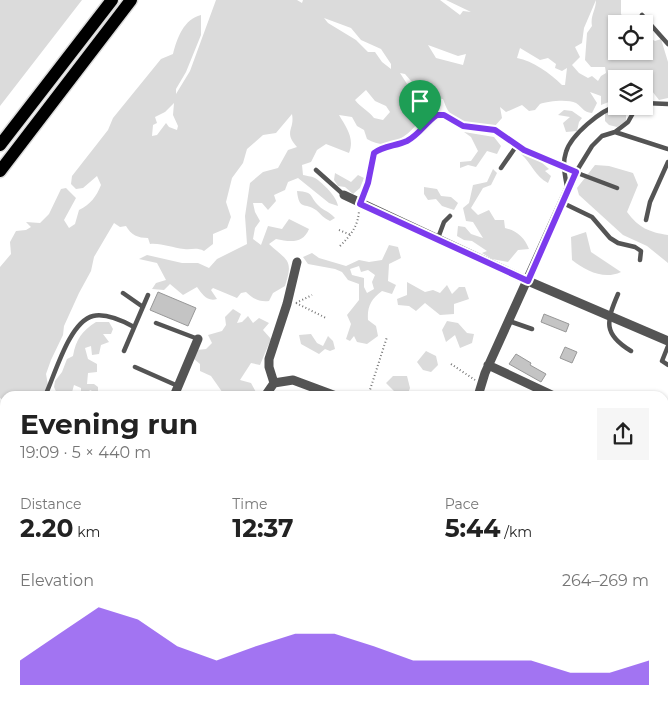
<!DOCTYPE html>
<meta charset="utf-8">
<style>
:root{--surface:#fff;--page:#f6f6f6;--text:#222;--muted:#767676;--accent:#7c3aed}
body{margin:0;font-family:Montserrat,sans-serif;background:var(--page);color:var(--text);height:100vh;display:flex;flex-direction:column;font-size:19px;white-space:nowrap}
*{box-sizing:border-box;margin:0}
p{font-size:16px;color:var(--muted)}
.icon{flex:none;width:28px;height:28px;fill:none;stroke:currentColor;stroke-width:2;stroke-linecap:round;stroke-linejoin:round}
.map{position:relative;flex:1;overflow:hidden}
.sheet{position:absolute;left:0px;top:391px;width:669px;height:321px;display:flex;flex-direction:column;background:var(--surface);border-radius:15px 15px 0 0;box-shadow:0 1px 4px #0004}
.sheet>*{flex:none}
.tools{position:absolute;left:608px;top:15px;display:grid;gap:10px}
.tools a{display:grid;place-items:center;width:45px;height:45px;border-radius:0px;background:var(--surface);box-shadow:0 1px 4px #0004;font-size:25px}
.pin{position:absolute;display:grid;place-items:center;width:42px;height:42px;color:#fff;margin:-51px -21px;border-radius:50% 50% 50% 0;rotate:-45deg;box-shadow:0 0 5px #0007}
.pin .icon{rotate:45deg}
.round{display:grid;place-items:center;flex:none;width:52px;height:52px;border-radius:0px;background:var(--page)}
.overview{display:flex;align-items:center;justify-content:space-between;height:85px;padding:0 20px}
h1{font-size:28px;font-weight:700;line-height:38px}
.stats{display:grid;grid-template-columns:repeat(3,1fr);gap:8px;height:85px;padding:5px 20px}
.stats div{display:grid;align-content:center}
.stats b{font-size:25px;font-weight:700}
.stats small{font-size:14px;font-weight:400}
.stats p{font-size:14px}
.chart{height:140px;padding:10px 20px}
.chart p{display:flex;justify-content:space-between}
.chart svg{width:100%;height:90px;margin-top:5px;fill:var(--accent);opacity:.7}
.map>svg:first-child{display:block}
</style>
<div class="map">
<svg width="668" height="712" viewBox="0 0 668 712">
<rect width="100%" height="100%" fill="#fff"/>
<path fill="#dbdbdb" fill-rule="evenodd" d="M0,0H82L0,106Z
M216,0H297L302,3L303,0H440L460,15L463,11L471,12L446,0H596L584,28L582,43L575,47L580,57L572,65L579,73L588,78L592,76L598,81L601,76L606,73L605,67H591L585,60L587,33L592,26C590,16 596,10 596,0H621V14L627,24H616V51H644V35L655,41L661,39L668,62V98L659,100L652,91L644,92V79H616V93L614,100L601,105V96L590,92L597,103L592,113C583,112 583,108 576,103C568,99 548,101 540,104L535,110L529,111L522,105L506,112L500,107L502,118L494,127C480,127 461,125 451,114C447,111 445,104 443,99C431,98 424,93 420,82L411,81L405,74L400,73L416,98L426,104L420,112V121C406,137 389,152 367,139L364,130L357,126L352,117L339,115C346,127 355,138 349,153L326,144L317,150L311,162L302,165L303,175C306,176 311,176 315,178C323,183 337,197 338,206L329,203L298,178L288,182L285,190L274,195L276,201L268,210L262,203H253L255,212L260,221L255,228L253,239L261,245L268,226L282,229L289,219L309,229C303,244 290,242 276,239L269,244C287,261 294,259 285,286L273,293L269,301C259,302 253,299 246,292L241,293L237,298L213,288L211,290L217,299C207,302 202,294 197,287L183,295L170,284L164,290L152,289L156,283L166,280L157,263L139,259L147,255L182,263H198L209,268L217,259L247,244L245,216L250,183L263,172L278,168L288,150L297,147C283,131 295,130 292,114L276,133L263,135L247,149L243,163L232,178L226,202L231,217L227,228L213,234V244L204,251C196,247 192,250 184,249C172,248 162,243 150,244L148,238C138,238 131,235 126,226L120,227L114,223L94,257L91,271L79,293L64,326L63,335L51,360L46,374L48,385L46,396H5V401L0,398V267L11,254L10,242L16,231L26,230L31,227L26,222L40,223L49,214L61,189L66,188L76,198L64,220L69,228L75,224L79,210C91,204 96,197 101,185L97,176L83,188L76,189L71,184L72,176L108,130L113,118L161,59L173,54C177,38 184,19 201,15V35L186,72L176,89V94L190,71ZM324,18L351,28L361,40L381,49L391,64V69L382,62L375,52H368L356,40L328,23ZM428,45L458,56L466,54L463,65L436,58ZM520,48L540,60L548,58L556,64L555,68L562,71L567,68L565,85H562C550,73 533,61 517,58ZM366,90L375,101L386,106L390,112L383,120L374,118C368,110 361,108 355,100ZM174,103L173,115L178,126L177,130L169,127L166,123L157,135L152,136L153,125L157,123L155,117L165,112Z
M564,110L572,111L582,118L579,122L577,131L566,132L563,123L570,117L558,115Z
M616,110L626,112V121L617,127L609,125L605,121V112Z
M464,132L494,137L501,146L497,154L487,151L476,167L468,165L460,168V162L471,161L478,151L471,137Z
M521,154L540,161L549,169L545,171L551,176L548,183C535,176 532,164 521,154Z
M595,165L609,166L633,173L638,185L627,212C639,228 649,232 668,235V263L647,246L623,235L579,195L577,188Z
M493,169L497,173L491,185L483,188L471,208L478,215L489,210L495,220H504L505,228C517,231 524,237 529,249L518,250L508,262L492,259L482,253L487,251L472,241L464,240L457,236L458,226L465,227L471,234L483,238L473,222L466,221L463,208L469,203L473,185L487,182Z
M335,173L351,182L358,175L364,178L360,188L353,194L345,187L338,186L334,180Z
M424,187L437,189L441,196L451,197L458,203L454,210L442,206L436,199L428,200L424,194Z
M297,191C315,192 309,197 319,206C324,211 329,211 335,218L330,221C323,218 321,214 316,210C305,202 299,211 297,191Z
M586,232L591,252L621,272C604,280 586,271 572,260L571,237Z
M389,245L398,247L401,258L389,264L388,281L396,285L392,294L382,291C371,299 367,307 368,320L376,326L378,336L367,344L357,342L354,336L350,341L346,339L351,324L347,315L359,300V284L348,280L342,272L335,269L308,264L303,257L312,253L319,258L346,266L359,260L369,262L382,260ZM359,266L361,272L368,270L375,275L372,282L374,289L367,293L364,287V278L352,275L350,269Z
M407,282L425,292L433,290L440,293L447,285L452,294L459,287H465L469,299L454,304V314L440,315L425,303L416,311L409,306L398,305L397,299L407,295Z
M233,309L241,314L237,323L242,322L248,316L253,323L259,318L269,323L263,330L271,339L260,365L251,363L240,380L251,383L258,396H225L211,376L200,371V364L194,359L197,350L206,349L212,343L208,335L222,331L226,325L225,317Z
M447,321L458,323L467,333L474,334L472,343L460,348L455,335L446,342L442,330Z
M96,322H109L113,329L111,334H103L109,342L101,345L99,354L92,355L91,346L85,348L88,359L97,364V372L88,373L87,384H94L98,387V394L90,390L86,396H81V388L74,385L71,396H58L54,387L55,381L62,372L67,359L73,356C76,339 82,331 96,322Z
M311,334L317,343L323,346L328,336L333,341L335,349L330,351L325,349L319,354L301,344L299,335Z
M426,351L436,356L438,365L431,372L423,370L417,362Z
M393,376H407L410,388L407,396L395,392L386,383Z
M0,441L5,443V549H0Z
M243,708H303L300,712H242Z"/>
<path fill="#c4c4c4" stroke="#989898" d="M158,292L196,308L188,326L150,310Z
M544,314L569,324L566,332L541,322Z
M565,347L577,352L572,363L560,358Z
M516,354L531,363L530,365L546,374L541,382L509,364Z"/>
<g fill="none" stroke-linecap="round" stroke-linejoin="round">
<defs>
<path id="primary" d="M0,145L112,0
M0,171L131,0"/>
</defs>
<use href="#primary" stroke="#dbdbdb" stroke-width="15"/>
<path stroke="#767676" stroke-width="2" stroke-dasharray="1 2.5" stroke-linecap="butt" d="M363,194L373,153L379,148L392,147L409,140L437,115H444L463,126L490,130
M339,230L351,235
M340,246C351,235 358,226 359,211
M296,303L326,318
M296,303L312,295
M451,364L475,380
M368,396L387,337
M578,708L589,712
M504,712L506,708"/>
<path stroke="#545454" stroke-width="4.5" d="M642,15L668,44
M644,103L668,104
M495,130L524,150L543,160L617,188
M615,132L668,149
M501,168L517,145
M316,170L344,195
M576,172L592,146L602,136L615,132L628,122L637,106
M567,187C565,175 562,164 566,152C571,135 601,110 617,106
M563,203L592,217L610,238L618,243L635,247L641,251L640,260
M646,220L650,202L668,162
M438,238L444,222L450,216
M123,293L143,307
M618,294C606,322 603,334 631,351
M509,321L532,329
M156,323L198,339
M124,351L148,295
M668,365L662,361L668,346
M135,367L178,386
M45,396C55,375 69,322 93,316C106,313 123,321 134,327
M664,458L668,460
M0,578L5,565
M3,621L5,622
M664,624L668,625
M0,685L5,687
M80,708L90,712
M458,708L466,712
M209,712L211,708
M422,712L423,708
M450,712L451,708"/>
<path stroke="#545454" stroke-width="9" d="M344,195L528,281L668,341
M488,365L554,396
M274,383L269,367V359L287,304L297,262
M274,383L293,380L336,396
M174,396L198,339
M265,396L274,383
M478,396L485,373L576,172
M664,539L668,541
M664,606L668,597
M43,712L44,708
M132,712L134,708
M363,712L365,708
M616,712L618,708"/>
<use href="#primary" stroke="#000" stroke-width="12"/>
</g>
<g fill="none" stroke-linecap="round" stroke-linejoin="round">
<defs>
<path id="route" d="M437,115H444L463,126L495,130L524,150L576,172L528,281L360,204L368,183L374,153C383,146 396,146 407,141C419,135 426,122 437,115Z"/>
</defs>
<use href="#route" stroke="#fff" stroke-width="10"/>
<use href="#route" stroke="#7c3aed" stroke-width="6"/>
</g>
</svg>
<div class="tools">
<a><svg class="icon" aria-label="locate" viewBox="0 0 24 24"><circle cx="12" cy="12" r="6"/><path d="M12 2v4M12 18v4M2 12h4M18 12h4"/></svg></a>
<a><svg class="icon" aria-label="layers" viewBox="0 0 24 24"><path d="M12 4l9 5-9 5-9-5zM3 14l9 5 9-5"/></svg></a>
</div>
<div class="pin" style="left:420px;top:131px;background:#1e9e55"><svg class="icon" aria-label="arrive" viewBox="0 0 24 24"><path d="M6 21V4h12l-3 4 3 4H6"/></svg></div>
<section class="sheet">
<div class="overview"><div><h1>Evening run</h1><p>19:09 · 5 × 440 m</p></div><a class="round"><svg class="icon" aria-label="share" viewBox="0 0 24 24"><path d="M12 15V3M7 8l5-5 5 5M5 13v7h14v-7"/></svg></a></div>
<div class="stats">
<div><p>Distance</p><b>2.20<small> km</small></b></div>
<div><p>Time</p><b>12:37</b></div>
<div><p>Pace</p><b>5:44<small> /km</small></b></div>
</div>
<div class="chart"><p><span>Elevation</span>264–269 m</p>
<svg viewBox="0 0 160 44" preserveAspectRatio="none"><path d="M0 44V32L10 19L20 6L30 12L40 25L50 32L60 25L70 19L80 19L90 25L100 32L110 32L120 32L130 32L140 38L150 38L160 32V44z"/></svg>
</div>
</section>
</div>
